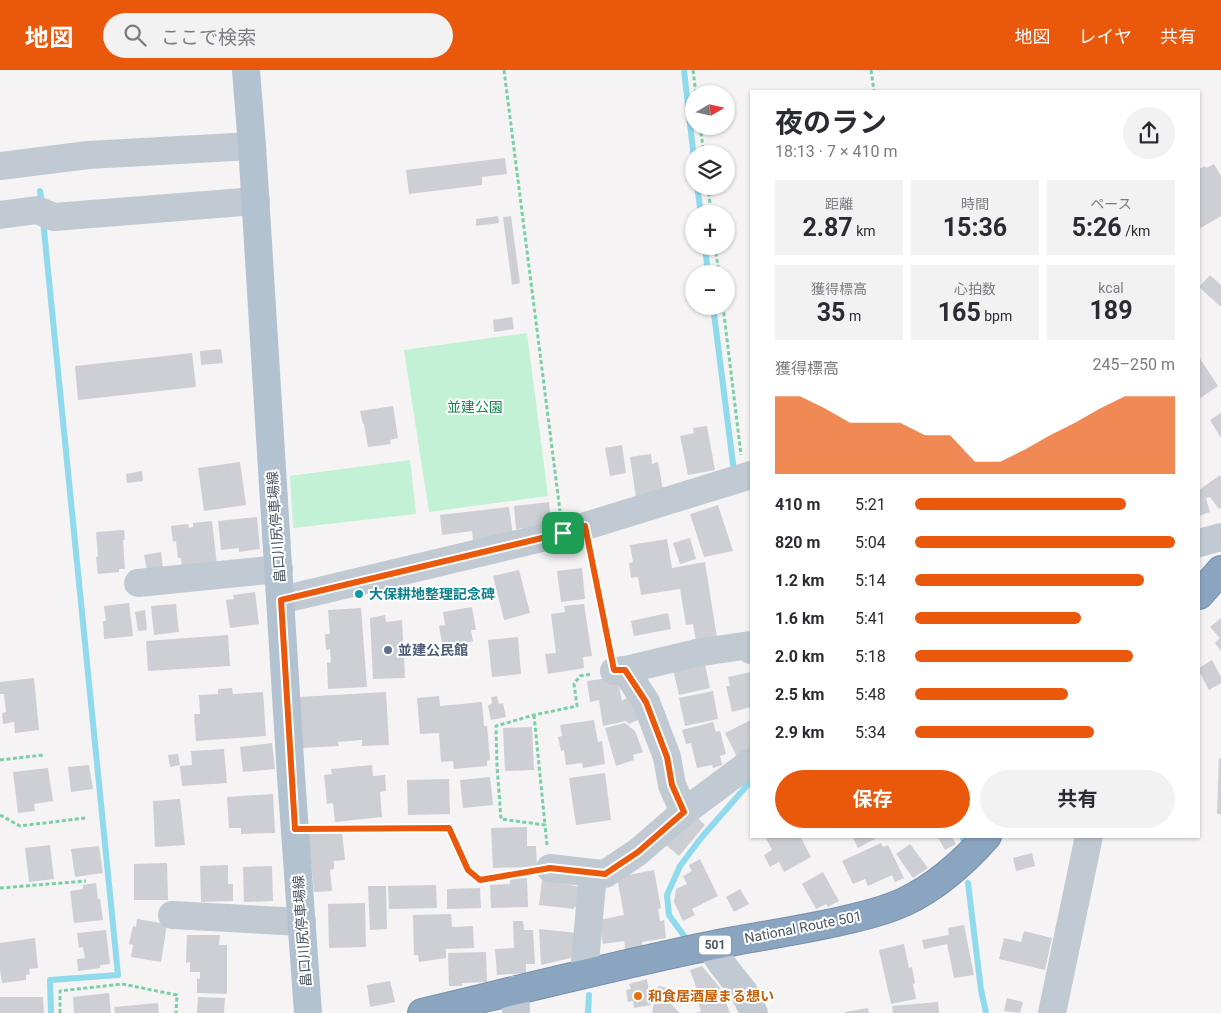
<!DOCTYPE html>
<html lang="ja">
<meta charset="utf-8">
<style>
:root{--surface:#fff;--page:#f2f2f3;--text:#2b2b33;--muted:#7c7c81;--accent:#ea580c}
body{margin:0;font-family:Roboto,"Noto Sans JP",sans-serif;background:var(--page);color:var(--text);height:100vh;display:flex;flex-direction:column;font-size:19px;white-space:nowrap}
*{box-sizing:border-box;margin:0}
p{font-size:16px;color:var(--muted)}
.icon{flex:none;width:28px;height:28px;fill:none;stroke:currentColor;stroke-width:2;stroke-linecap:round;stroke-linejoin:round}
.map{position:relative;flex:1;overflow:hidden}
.panel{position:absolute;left:750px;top:20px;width:450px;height:748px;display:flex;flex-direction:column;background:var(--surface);border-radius:0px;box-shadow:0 1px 4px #0004}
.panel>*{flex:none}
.needle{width:32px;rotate:81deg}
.fabs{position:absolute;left:685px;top:15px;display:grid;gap:10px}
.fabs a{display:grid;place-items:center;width:50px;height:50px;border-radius:50%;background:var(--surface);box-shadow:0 1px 4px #0004;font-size:25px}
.pin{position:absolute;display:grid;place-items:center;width:42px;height:42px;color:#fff;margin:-21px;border-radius:10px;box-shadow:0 2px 8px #0006}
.round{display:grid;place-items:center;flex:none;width:52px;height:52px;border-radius:26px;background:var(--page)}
.headline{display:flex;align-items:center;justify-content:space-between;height:85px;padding:0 25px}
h1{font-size:28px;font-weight:700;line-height:38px}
.metrics{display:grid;grid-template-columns:repeat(3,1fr);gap:8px;height:85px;padding:5px 25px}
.metrics div{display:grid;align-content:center;border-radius:0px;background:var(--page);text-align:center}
.metrics b{font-size:25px;font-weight:700}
.metrics small{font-size:14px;font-weight:400}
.metrics p{font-size:14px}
.chart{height:140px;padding:10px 25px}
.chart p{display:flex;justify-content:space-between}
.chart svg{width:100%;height:90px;margin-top:5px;fill:var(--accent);opacity:.7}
.action{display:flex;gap:10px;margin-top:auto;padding:10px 25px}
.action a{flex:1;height:58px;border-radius:30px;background:var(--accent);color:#fff;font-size:20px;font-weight:700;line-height:58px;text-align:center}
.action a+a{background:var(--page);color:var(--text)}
ul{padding:0 25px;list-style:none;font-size:16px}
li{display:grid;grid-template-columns:80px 60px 1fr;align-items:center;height:38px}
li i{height:12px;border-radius:6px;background:var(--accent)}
header{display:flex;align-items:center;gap:30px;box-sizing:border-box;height:70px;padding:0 25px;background:var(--accent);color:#fff}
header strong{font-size:24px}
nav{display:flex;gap:28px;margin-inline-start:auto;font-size:18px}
.search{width:350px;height:45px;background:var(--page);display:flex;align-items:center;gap:12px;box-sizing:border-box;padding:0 18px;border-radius:28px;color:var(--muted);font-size:19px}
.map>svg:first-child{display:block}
</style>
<header>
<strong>地図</strong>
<div class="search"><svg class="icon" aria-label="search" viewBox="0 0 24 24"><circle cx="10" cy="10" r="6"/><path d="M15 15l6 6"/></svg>ここで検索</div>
<nav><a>地図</a><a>レイヤ</a><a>共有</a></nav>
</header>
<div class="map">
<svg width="1221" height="943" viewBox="0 0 1221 943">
<rect width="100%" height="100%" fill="#f5f3f3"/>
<path fill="#c3f1d5" d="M527,263L548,426L429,442L404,280Z
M410,390L416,444L293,458L290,406Z"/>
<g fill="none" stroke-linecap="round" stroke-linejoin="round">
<path stroke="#90daee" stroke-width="6" d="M684,0L694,89
M697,116L701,144
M40,121L42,135
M43,150L118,905L50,910L51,943
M705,176L708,204
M713,236L733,394L736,403
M963,766V769
M968,813L981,920L986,943
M687,870L669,845L667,825L680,796L701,768L751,711
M588,943L589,925"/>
</g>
<path fill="#cdcfd5" d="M505,88L507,104L482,107V115L409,124L406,100Z
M1214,94L1221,106V146L1199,159V99L1205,96L1206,98Z
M498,146L499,153L476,156V149Z
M511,146L520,213L512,215L503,147Z
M1210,205L1221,215V237L1199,217Z
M512,247L514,259L494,262L493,250Z
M221,279L223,293L201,295L200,281Z
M192,283L196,317L78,330L75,296Z
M1199,287L1218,316L1199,329Z
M393,336L398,368L390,370L391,374L368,377L364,354H363L360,341Z
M1221,343V368L1210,350Z
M707,356L715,400L688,405L680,366L694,363L693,358Z
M622,375L626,403L610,406L605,378Z
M651,384L652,394L658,392L663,420L636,428L630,387Z
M240,392L246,435L204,441L198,398Z
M142,401L143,411L127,413L126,404Z
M1220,405L1221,407V438L1219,439L1210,427L1206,428L1210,442L1199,446V420Z
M549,432L551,455L516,459L514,436Z
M718,435L733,481L704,487L690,444Z
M509,437L513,465L473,470L472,461L442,465L440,445Z
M257,447L260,479L239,482V478L221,480L218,451Z
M212,451L217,495L182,499L181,488H178L176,471L173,472L171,456L188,454L189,458L193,457V453Z
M124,460L125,470H123L125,499H119V502L98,504L96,487H98L96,462Z
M690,468L696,489L680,494L673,473Z
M667,469L672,498L705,492L717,568L696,571L693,554L686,555L680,519L641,525L638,507L631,508L629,493L633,492L630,475Z
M161,482L163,498L147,501L144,485Z
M582,498L585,529L561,532L557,501Z
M519,500L530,543L504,550L493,506Z
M255,522L259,554L230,558L226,530L234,529L233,525Z
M129,533L133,566L104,569L103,551H106L104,536Z
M176,534L179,562L154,565L151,536Z
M584,534L592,586L583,587L584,598L548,604L545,584L556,583L551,544L565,542L564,536Z
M472,537L476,560H471L473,571L466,573L467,582L444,585L439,556L445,555L443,542Z
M361,538L367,617L328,619L327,593L331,592L330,579L326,580L325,564H330L328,540Z
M145,540L147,560L138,561L135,542Z
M668,543L671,559L634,566L631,551Z
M385,545L386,552L402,550L405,608L373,609L370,548Z
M1221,548V581L1215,573L1220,568L1210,557Z
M228,565L230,596L148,601L146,571Z
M518,567L521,604L492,607L488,570Z
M704,590L710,618L679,625L673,599Z
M1212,590L1221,607V613L1209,620L1199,601V598Z
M751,602V637L732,642L726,616H730L728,607Z
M617,607L622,631L628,627L640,649L629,654L626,651L603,656L599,630L590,632L587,611Z
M34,608L39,660L15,663L14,652L3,654L2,643L6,642L4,624H0V612Z
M232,618L233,624L263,622L266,666L196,671L194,644H200L199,625L218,624V619Z
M713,621L718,649L685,656L679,628Z
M386,622L389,675L362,676V670L338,672L339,676L302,678L299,627Z
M439,626L440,636L482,632L484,656H487L490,690L487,691V696L454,699L453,691L441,692L439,663L420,664L417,628Z
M497,626L499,634L503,633L506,647L491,650L488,636L492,633L491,627Z
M594,650L598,672L602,671L605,694L583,698L582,693L566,695L564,680L561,681L558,667L562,666L560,655Z
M751,650V680L737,687L725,663Z
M713,652L716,662L720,661L726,684L720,686L722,695L713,698L712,695L697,698L691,673L686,674L682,660Z
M625,653L635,661L643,682L633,685L634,690L616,696L605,658Z
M532,657L534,700L505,701L503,658Z
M272,673L275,699L243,702L240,677Z
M224,679L227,713L182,716L180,696L192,695L191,681Z
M178,684L180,695L170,697L168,685Z
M1219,688L1221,689V744H1217Z
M89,695L93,719L71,722L68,697Z
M372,695L373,706L385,705L386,721L380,722L382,747L335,752L333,733L327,734L324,705L332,704L331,699Z
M48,698L53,731L34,734L35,741L18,743L13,702Z
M605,703L611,750L576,755L569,708Z
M490,707L493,735L463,738L460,710Z
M449,709L450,744L408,745L407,710Z
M273,724L275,763L241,764V758H229L227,727Z
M180,729L185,775L155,777L153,731Z
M693,744L705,755L679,786L666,775Z
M527,757V776H536L537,797L493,798L491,758Z
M342,762L345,790L334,791V799L330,800L332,821L314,822L308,764Z
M765,766H800L811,787L784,802L779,792L770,797L764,785L772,780Z
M852,766H880L858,778Z
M937,766H951L956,774L945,780Z
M881,773L883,777L888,775L904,808L895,812L892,805L868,816L865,809L853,814L842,791Z
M910,774L928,798L913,808L896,784Z
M50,775L54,809L29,812L25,778Z
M99,776L103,803L75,807L71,779Z
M1032,783L1035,796L1016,801L1013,788Z
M700,789L718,826L692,839L695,845L683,851L674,832L676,819L687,814L683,806L692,801L689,795Z
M167,793L168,830H134V794Z
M228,795V814H233V831L201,832L200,796Z
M272,796L273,831L244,832L243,797Z
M654,800L661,838L658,839L660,851L664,850L666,868L642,872L643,879L626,882L624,871L603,874L599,850L624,845L617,807Z
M823,802L839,831L828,837L826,834L816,839L802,814Z
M527,808L528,837L491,838L490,815L510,814V809Z
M542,809L585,818L584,838L574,837V839L539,835Z
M96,813L98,829H100L103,850L74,853L70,821L83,819V815Z
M436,815L437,838L389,839L388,816Z
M368,816H386L387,859L370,860Z
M480,818L481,838L447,839V819Z
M740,819L749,834L734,842L726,827Z
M365,833L366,877L329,878L328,834Z
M451,844L452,857L473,856L474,878L446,879V888L419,892L418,885H414L413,845Z
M137,849L167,854L161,892L131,887L133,875L129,874L133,856L136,857Z
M513,851H523L524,860H533L535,894H526V903L497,905L495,879L514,878Z
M964,855L974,905L954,908L947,874L924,879L922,870L949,865L948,858Z
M539,859L578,863L575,887L541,895Z
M106,860L110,894L100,895V898L78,901L77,889L85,888L83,877L79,878L77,863Z
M1024,861L1052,868L1045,900L999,889L1004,868L1021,872Z
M187,865H220L219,875H227V924L197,923V908L200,909V902H190V892L186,893Z
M35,868L38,898L29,899L30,904L26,905V910L2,913L0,900V873Z
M904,874L909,898L912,897L915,913L913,914L916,929L891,934L879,880Z
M486,882L487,912L462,913V916H449L448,883Z
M702,896L721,919L730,943H696L701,941L697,929L700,928L690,900Z
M647,909L651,935L634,938L633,931L628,932L626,920L631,919L629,914Z
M390,911L395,932L370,937L367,915Z
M658,916L674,919L671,934L680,943H652Z
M109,923L111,943H74L73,927Z
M0,927H43L44,943H0Z
M198,927L225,928L224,943H197Z
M1007,928L1023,932L1020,943L1004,941Z
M938,932L939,943H893L892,936Z
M158,933L159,943H115L114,937Z
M868,938L869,943H845V942Z"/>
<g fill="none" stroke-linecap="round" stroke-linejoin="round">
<defs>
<path id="highway" d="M1199,525L1221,500
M422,943C518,920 613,896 709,876C757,866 806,860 854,848C871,844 889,839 904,832C936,817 964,792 987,766"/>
</defs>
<use href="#highway" stroke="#7690ad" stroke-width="30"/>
<path stroke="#7ad0a6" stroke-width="3" stroke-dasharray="4 2.5" stroke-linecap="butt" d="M504,0L560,441
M693,0L696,24
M871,0L874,21
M700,56L704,84
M708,116L711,144
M715,176L719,204
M723,236L741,385
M590,478L609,578
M534,645L545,755
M0,690L44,685
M0,745L20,756L85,748
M318,759L449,758L468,800L479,810L528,802
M547,775L545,755L501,749L497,696L496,656L534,645L577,636L574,614L580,606L591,604
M0,818L86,811
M60,943V921L122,914L177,925L176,943"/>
<path stroke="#c1cad2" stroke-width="28" d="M0,96L88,85L252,76
M0,145L37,140L54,147L256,131
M1199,473L1221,467
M138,513L279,499
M281,530L563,463L751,405
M625,600L646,632L667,687L672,715L684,742
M614,601L625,600L696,583L750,575L751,580
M550,798L593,803
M172,845L302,852
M710,876L721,893L744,922L754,943
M584,904L593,803L605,804L638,782L684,742L751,692
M515,920L516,943
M1052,943L1089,766"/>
<path stroke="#b3c2d1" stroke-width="28" d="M246,0L252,76L291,706L308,943"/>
<use href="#highway" stroke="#8ba5c1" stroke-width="28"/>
</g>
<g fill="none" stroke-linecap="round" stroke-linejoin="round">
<defs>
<path id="route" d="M585,456L614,600H625L646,632L667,687L672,715L684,742L638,782L605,804L550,798L480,810L468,800L449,758L295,759L281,530L563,463Z"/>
</defs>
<use href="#route" stroke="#fff" stroke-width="10"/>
<use href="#route" stroke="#ea580c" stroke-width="6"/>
</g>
<circle fill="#0f9aa8" stroke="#fff" stroke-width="2" cx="359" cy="524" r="5"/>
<circle fill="#5c6f8a" stroke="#fff" stroke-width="2" cx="388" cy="580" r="5"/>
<circle fill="#e8710a" stroke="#fff" stroke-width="2" cx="638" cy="926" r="5"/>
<g text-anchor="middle" stroke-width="4" stroke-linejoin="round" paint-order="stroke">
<rect fill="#fff" stroke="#808990" stroke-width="1" x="699" y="865.5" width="32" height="19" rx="4"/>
<g font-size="12" font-weight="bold" fill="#4a5661">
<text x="715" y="879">501</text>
</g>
<g font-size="14" fill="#17864f" stroke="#fff">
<text x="475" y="342">並建公園</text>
</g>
<g font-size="14" fill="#4a5661" stroke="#fff">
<text transform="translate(276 457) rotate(-94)" y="5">畠口川尻停車場線</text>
<text transform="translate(803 857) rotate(-11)" y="5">National Route 501</text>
<text transform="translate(302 861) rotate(-94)" y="5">畠口川尻停車場線</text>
</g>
<g font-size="14" font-weight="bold" fill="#0d838f" stroke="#fff" text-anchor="start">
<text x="369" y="529">大保耕地整理記念碑</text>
</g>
<g font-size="14" font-weight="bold" fill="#4e5e75" stroke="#fff" text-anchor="start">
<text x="398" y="585">並建公民館</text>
</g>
<g font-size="14" font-weight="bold" fill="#c56008" stroke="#fff" text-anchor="start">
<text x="648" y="931">和食居酒屋まる想い</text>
</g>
</g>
</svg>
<div class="fabs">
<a><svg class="needle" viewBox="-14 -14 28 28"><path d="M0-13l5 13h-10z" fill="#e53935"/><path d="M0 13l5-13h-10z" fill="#7c7c81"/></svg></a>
<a><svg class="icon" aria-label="layers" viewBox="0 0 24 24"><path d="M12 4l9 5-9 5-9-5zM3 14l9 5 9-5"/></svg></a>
<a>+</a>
<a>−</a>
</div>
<div class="pin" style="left:563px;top:463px;background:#1e9e55"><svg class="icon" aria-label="arrive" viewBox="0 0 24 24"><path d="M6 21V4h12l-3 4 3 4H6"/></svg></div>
<section class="panel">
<div class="headline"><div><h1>夜のラン</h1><p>18:13 · 7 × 410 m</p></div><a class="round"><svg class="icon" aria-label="share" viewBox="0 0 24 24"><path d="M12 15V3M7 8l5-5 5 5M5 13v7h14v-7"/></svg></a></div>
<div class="metrics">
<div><p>距離</p><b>2.87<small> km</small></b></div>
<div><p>時間</p><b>15:36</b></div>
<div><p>ペース</p><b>5:26<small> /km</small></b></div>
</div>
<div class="metrics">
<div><p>獲得標高</p><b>35<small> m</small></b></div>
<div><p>心拍数</p><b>165<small> bpm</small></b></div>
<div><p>kcal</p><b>189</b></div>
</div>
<div class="chart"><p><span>獲得標高</span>245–250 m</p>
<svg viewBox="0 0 160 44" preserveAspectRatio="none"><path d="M0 44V6L10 6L20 12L30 19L40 19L50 19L60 25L70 25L80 38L90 38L100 32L110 25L120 19L130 12L140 6L150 6L160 6V44z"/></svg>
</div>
<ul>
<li><b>410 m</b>5:21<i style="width:81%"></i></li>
<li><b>820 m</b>5:04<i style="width:100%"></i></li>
<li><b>1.2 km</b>5:14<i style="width:88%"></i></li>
<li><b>1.6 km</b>5:41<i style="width:64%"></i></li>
<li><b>2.0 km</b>5:18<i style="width:84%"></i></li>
<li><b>2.5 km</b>5:48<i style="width:59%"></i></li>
<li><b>2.9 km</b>5:34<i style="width:69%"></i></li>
</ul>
<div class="action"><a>保存</a><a>共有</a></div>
</section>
</div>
